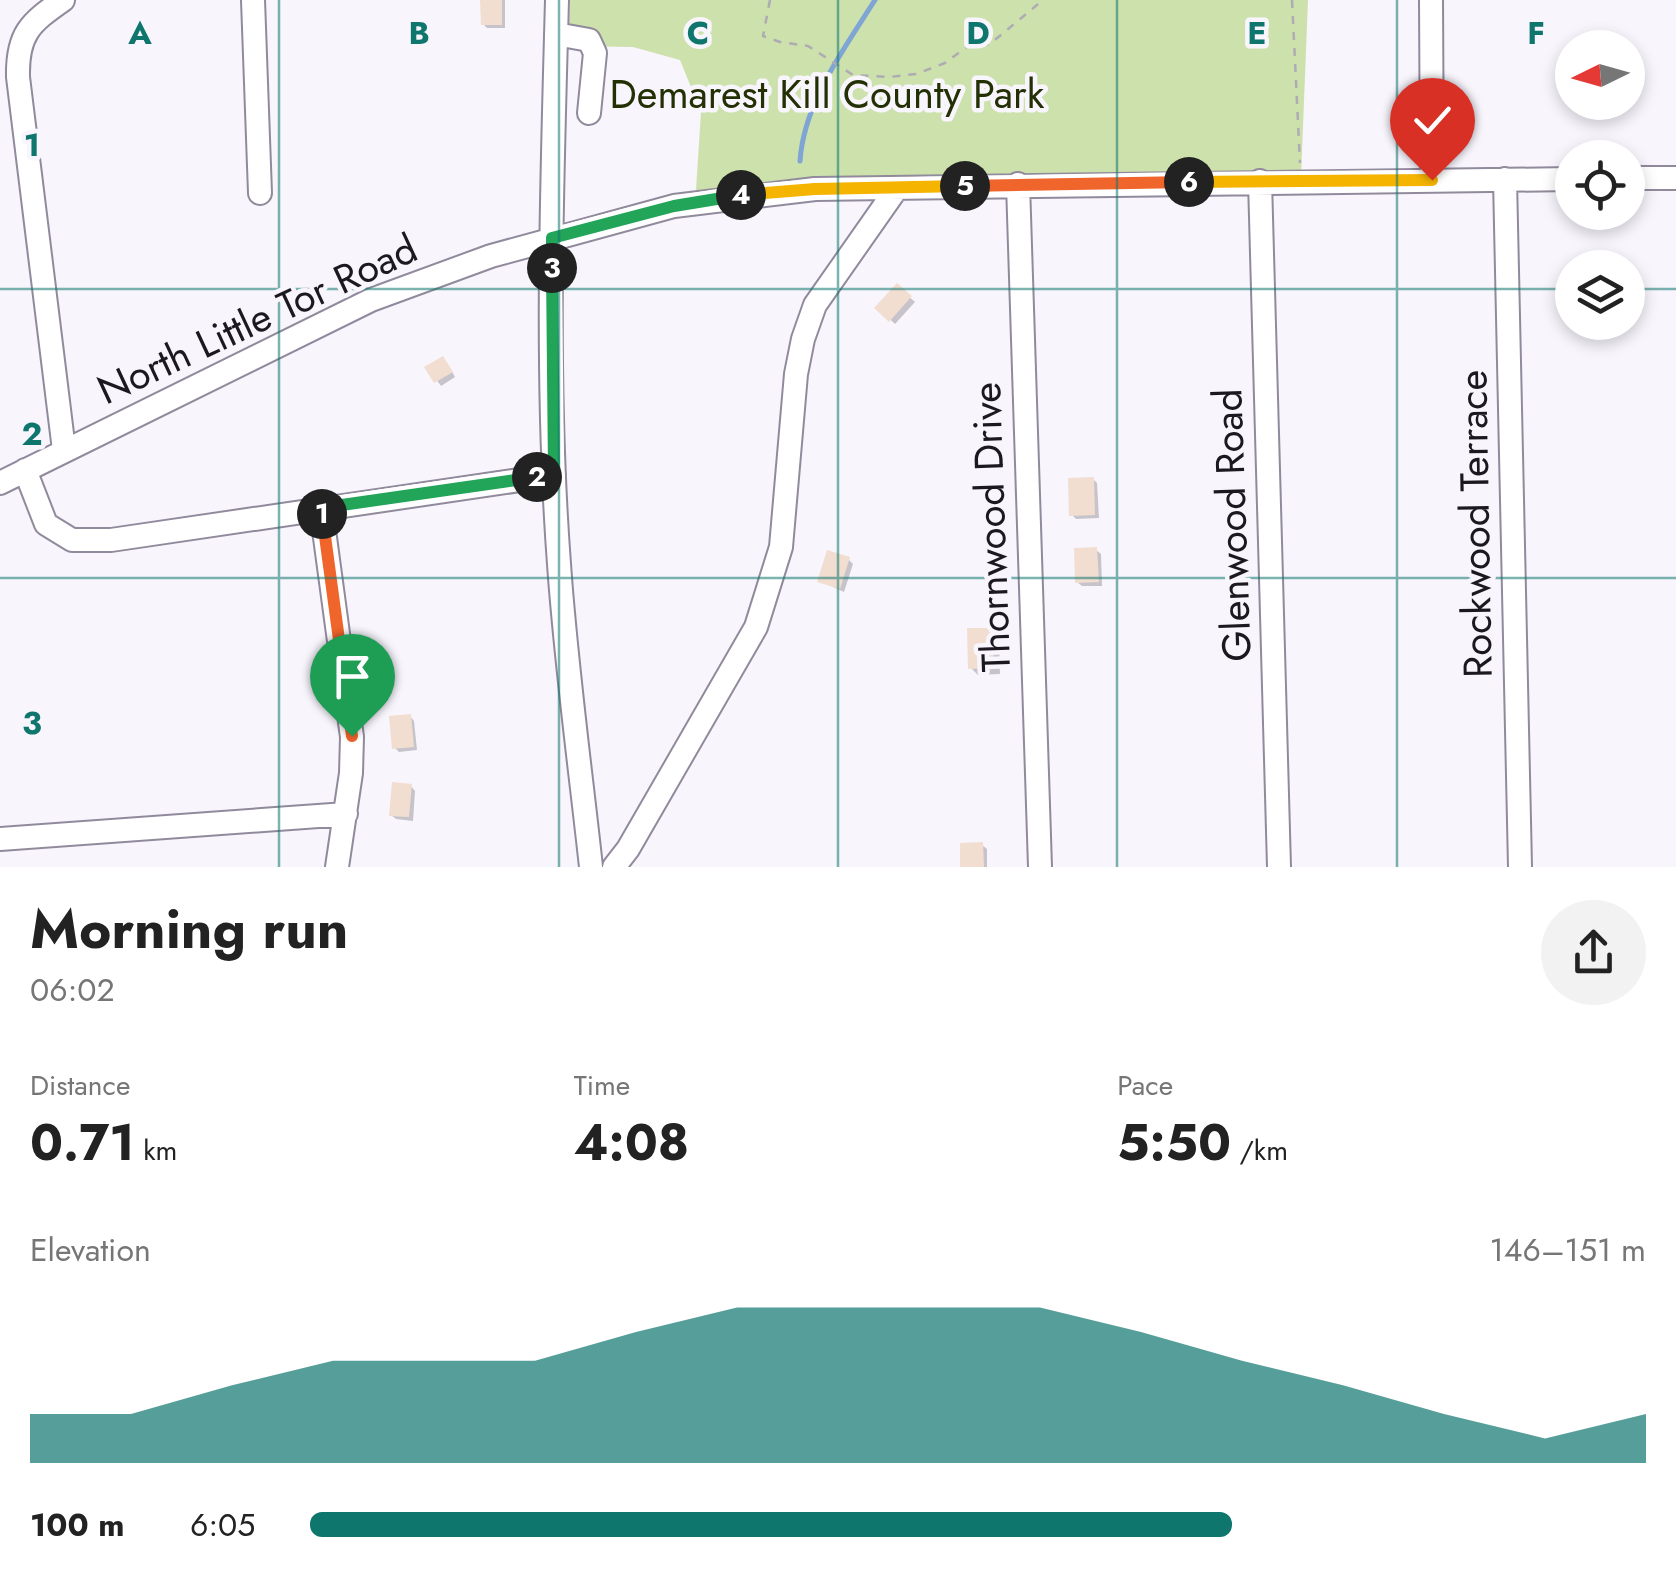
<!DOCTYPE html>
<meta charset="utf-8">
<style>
:root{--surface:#fff;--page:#f2f2f2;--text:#222;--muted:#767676;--accent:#0f766e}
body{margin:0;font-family:Jost,sans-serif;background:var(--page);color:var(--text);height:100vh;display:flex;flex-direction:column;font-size:38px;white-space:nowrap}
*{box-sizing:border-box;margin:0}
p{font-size:32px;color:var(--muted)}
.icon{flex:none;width:55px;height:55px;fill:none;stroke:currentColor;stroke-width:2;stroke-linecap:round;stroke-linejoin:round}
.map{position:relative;height:867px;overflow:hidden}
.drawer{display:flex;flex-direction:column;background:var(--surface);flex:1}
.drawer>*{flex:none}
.needle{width:65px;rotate:265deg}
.tools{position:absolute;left:1555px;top:30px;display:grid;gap:20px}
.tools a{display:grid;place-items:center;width:90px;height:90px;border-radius:50%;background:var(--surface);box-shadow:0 5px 15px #0003;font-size:50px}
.pin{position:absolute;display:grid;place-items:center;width:85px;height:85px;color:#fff;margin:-102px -42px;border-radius:50% 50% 50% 0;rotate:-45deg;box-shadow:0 0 10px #0007}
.pin .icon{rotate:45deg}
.km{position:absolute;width:50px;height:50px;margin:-25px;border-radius:50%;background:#222;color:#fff;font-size:28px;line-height:50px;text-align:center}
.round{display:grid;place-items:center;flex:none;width:105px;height:105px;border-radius:52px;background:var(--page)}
.headline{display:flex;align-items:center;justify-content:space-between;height:170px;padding:0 30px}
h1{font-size:55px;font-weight:700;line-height:75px}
.metrics{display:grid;grid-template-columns:repeat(3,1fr);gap:15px;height:170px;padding:10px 30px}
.metrics div{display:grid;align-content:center}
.metrics b{font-size:50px;font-weight:700}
.metrics small{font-size:28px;font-weight:400}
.metrics p{font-size:28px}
.chart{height:280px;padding:20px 30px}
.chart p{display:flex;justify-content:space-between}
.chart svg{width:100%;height:180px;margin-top:10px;fill:var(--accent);opacity:.7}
ul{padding:0 30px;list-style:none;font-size:32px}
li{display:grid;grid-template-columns:160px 120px 1fr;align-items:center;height:75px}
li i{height:25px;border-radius:12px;background:var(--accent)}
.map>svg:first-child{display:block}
</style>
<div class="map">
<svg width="1676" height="867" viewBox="0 0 1676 867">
<rect width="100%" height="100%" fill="#f8f5fd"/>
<path fill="#cde1ac" d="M570,0H1308L1301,177L696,190L701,112L680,60L633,47L568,46Z"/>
<path fill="#0003" d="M483,0H505V28H487L483,24Z
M897,286L915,302L895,324L878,308Z
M447,363L455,377L441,386L428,368Z
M1093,479L1097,483L1099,518L1076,519L1072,515Z
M1096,550L1101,554L1102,586H1082L1077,582Z
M849,560L853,564L844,592L820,581Z
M992,630L999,637L1000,674L978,675L971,668Z
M410,716L414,721L417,750L399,752L395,748Z
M411,786L415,791L413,821L396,819L391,815Z
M982,845L987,849V867H963Z"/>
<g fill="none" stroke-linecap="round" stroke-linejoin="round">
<path stroke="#7fa5d4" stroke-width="5" d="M800,161C804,102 844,49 875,0"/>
</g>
<path fill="#f1ded0" d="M480,0H502V25H481Z
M897,283L912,296L889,322L874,308Z
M443,356L453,372L434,383L424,367Z
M1094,477L1095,515L1069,516L1068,478Z
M1097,547L1099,582L1075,583L1074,548Z
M827,550L850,557L840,589L817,582Z
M967,628H993L994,668L968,669Z
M411,714L414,747L392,749L389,716Z
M392,782L412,784L409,817L389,816Z
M983,842L984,867H960V843Z"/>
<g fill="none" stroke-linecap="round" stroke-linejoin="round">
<defs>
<path id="minor" d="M63,0C30,23 17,34 18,77L64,450
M253,0L260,193
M557,0C552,187 545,377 559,564C566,665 580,766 591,867
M1431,0L1432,180
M556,34L589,40L595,53L589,113
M1628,178H1676
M1505,179L1520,867
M1260,181L1279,867
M1018,184L1040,867
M25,470L46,524L72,540H111L554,475
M0,483L371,300L491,256L674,206L815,189L1572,179
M321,508L352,737L351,773L337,867
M0,839L346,814
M614,867L628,849L756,627L781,547L796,374L803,339L815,305L897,188"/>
</defs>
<use href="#minor" stroke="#918a9c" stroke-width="26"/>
<path stroke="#aeabb3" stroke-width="2.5" stroke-dasharray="8 8" stroke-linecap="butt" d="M770,0L763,36L780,42L808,46L853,75L889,77L916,74L945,63L968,46L990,44L1043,0
M1292,0L1300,163"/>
<use href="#minor" stroke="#fff" stroke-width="22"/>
</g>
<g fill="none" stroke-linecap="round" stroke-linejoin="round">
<defs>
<path id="split-1" d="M322,514L352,736"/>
<path id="split-2" d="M322,514L321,508L537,477"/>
<path id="split-3" d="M537,477L554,474L552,268"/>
<path id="split-4" d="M552,268V238L674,206L741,195"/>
<path id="split-5" d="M741,195L815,189L965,186"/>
<path id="split-6" d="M965,186L1189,182"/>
<path id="split-7" d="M1189,182L1432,180"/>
</defs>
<use href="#split-1" stroke="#fff" stroke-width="20"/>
<use href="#split-2" stroke="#fff" stroke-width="20"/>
<use href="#split-3" stroke="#fff" stroke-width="20"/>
<use href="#split-4" stroke="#fff" stroke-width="20"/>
<use href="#split-5" stroke="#fff" stroke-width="20"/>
<use href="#split-6" stroke="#fff" stroke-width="20"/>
<use href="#split-7" stroke="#fff" stroke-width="20"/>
<use href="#split-1" stroke="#f0652b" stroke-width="12"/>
<use href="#split-2" stroke="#22a559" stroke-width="12"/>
<use href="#split-3" stroke="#22a559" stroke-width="12"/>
<use href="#split-4" stroke="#22a559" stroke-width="12"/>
<use href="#split-5" stroke="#f5b400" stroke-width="12"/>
<use href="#split-6" stroke="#f0652b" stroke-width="12"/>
<use href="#split-7" stroke="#f5b400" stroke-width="12"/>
</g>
<path fill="none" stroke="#0f766e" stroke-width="2.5" stroke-opacity="0.55" d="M279,0V867M559,0V867M838,0V867M1117,0V867M1397,0V867M0,289H1572M1628,289H1676M0,578H1676"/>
<g text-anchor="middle" stroke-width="9" stroke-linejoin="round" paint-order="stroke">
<g font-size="40" fill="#233004" stroke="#f8f5fd">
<text x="827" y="108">Demarest Kill County Park</text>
</g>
<g font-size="40" fill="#1b181f" stroke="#f8f5fd">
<text transform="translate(257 319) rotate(-25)" y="14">North Little Tor Road</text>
<text transform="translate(1475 524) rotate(-91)" y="14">Rockwood Terrace</text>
<text transform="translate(1232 525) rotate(-92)" y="14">Glenwood Road</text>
<text transform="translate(991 527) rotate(-92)" y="14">Thornwood Drive</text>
</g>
</g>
<g font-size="32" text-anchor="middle" font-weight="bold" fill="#0f766e" stroke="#f8f5fd" stroke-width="9" stroke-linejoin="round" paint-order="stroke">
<text x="140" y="44">A</text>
<text x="419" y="44">B</text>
<text x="698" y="44">C</text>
<text x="978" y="44">D</text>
<text x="1257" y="44">E</text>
<text x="1536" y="44">F</text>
<text x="32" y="156">1</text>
<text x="32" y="445">2</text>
<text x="32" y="734">3</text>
</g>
</svg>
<div class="tools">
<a><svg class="needle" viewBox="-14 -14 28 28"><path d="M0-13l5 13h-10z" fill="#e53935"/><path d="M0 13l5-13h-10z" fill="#767676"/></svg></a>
<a><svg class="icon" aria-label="locate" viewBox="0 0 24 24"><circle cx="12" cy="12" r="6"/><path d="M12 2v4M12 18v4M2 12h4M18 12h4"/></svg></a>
<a><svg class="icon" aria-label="layers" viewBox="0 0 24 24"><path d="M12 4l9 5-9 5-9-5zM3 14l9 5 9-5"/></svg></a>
</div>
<div class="pin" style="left:352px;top:736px;background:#1e9e55"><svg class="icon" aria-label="arrive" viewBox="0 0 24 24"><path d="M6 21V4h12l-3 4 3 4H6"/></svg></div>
<div class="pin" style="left:1432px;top:180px;background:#d93025"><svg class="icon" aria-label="check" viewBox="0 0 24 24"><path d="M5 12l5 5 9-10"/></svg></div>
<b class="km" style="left:322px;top:514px">1</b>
<b class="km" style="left:537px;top:477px">2</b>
<b class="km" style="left:552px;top:268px">3</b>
<b class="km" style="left:741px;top:195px">4</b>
<b class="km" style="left:965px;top:186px">5</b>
<b class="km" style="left:1189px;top:182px">6</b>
</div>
<section class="drawer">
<div class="headline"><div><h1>Morning run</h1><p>06:02</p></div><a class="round"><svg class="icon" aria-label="share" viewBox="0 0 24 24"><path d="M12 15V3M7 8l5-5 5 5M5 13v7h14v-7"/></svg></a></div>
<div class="metrics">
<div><p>Distance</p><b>0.71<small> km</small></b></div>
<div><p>Time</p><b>4:08</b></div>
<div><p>Pace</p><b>5:50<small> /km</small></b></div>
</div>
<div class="chart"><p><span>Elevation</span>146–151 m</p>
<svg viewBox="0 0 160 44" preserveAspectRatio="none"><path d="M0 44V32L10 32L20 25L30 19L40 19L50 19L60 12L70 6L80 6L90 6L100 6L110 12L120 19L130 25L140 32L150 38L160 32V44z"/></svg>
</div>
<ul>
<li><b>100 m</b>6:05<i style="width:69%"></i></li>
</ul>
</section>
